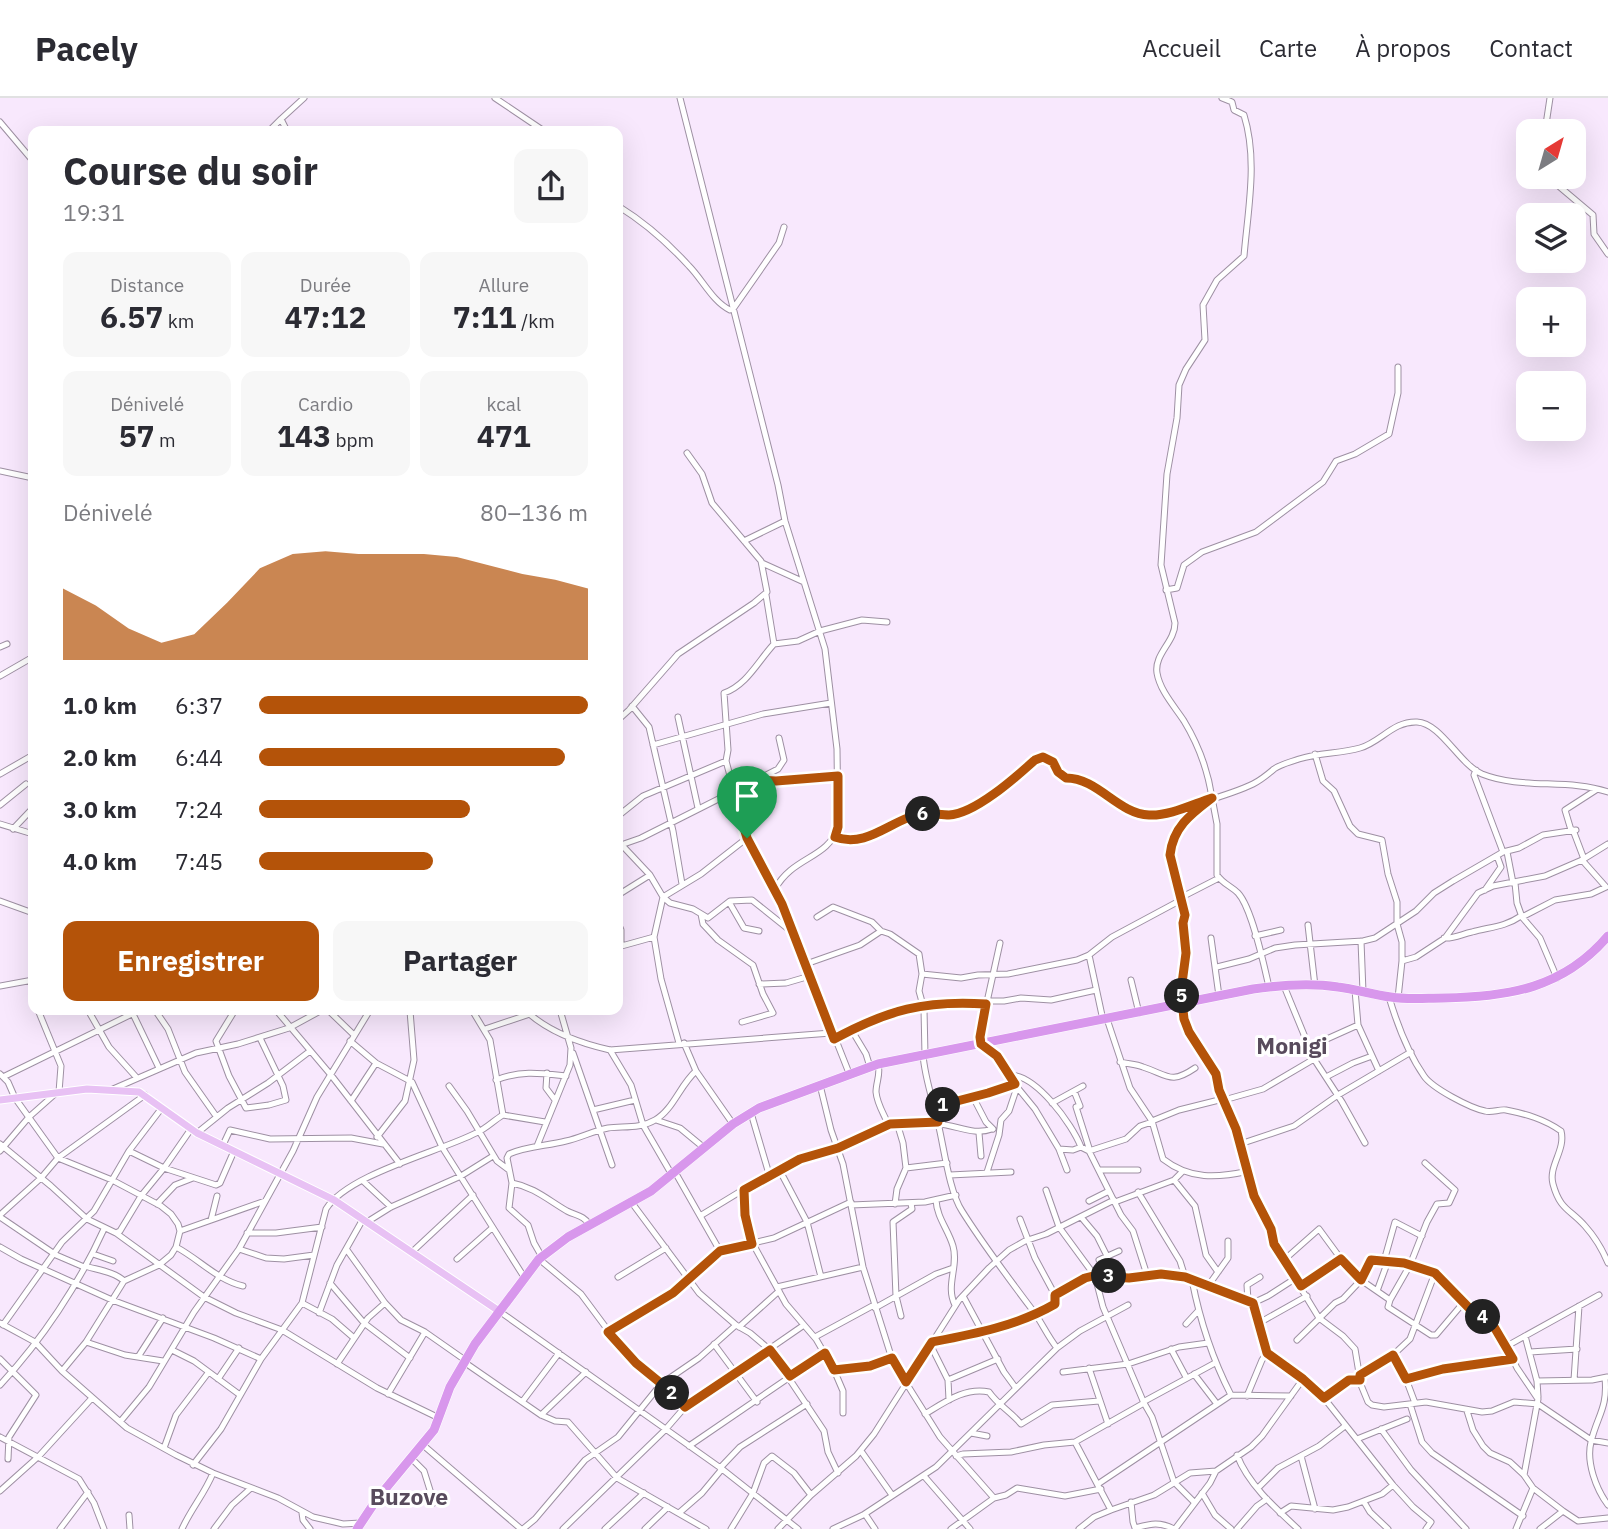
<!DOCTYPE html>
<html lang="fr">
<meta charset="utf-8">
<style>
:root{--surface:#fff;--page:#f7f7f7;--text:#2b2b33;--muted:#7c7c81;--line:#e1e1e2;--accent:#b45309}
body{margin:0;font-family:"IBM Plex Sans",sans-serif;background:var(--page);color:var(--text);height:100vh;display:flex;flex-direction:column;font-size:26px;white-space:nowrap}
*{box-sizing:border-box;margin:0}
p{font-size:23px;color:var(--muted)}
.icon{flex:none;width:38px;height:38px;fill:none;stroke:currentColor;stroke-width:2;stroke-linecap:round;stroke-linejoin:round}
.map{position:relative;flex:1;overflow:hidden}
.panel{position:absolute;left:28px;top:28px;width:595px;height:889px;display:flex;flex-direction:column;background:var(--surface);border-radius:14px;box-shadow:0 7px 28px #0002}
.panel>*{flex:none}
.needle{width:46px;rotate:37deg}
.tools{position:absolute;left:1516px;top:21px;display:grid;gap:14px}
.tools a{display:grid;place-items:center;width:70px;height:70px;border-radius:14px;background:var(--surface);box-shadow:0 7px 28px #0002;font-size:35px}
.pin{position:absolute;display:grid;place-items:center;width:60px;height:60px;color:#fff;margin:-72px -30px;border-radius:50% 50% 50% 0;rotate:-45deg;box-shadow:0 0 7px #0007}
.pin .icon{rotate:45deg}
.km{position:absolute;width:35px;height:35px;margin:-18px;border-radius:50%;background:#222;color:#fff;font-size:19px;line-height:35px;text-align:center}
.round{display:grid;place-items:center;flex:none;width:74px;height:74px;border-radius:14px;background:var(--page)}
.summary{display:flex;align-items:center;justify-content:space-between;height:119px;padding:0 35px}
h1{font-size:38px;font-weight:700;line-height:52px}
.figures{display:grid;grid-template-columns:repeat(3,1fr);gap:10px;height:119px;padding:7px 35px}
.figures div{display:grid;align-content:center;border-radius:14px;background:var(--page);text-align:center}
.figures b{font-size:30px;font-weight:700}
.figures small{font-size:19px;font-weight:400}
.figures p{font-size:19px}
.chart{height:196px;padding:14px 35px}
.chart p{display:flex;justify-content:space-between}
.chart svg{width:100%;height:126px;margin-top:7px;fill:var(--accent);opacity:.7}
.button{display:flex;gap:14px;margin-top:auto;padding:14px 35px}
.button a{flex:1;height:80px;border-radius:14px;background:var(--accent);color:#fff;font-size:28px;font-weight:700;line-height:80px;text-align:center}
.button a+a{background:var(--page);color:var(--text)}
ul{padding:0 35px;list-style:none;font-size:23px}
li{display:grid;grid-template-columns:112px 84px 1fr;align-items:center;height:52px}
li i{height:18px;border-radius:9px;background:var(--accent)}
header{display:flex;align-items:center;gap:42px;box-sizing:border-box;height:98px;padding:0 35px;background:var(--surface);border-bottom:2px solid var(--line)}
header strong{font-size:33px}
nav{display:flex;gap:38px;margin-inline-start:auto;font-size:24px}
.map>svg:first-child{display:block}
</style>
<header>
<strong>Pacely</strong>
<nav><a>Accueil</a><a>Carte</a><a>À propos</a><a>Contact</a></nav>
</header>
<div class="map">
<svg width="1608" height="1431" viewBox="0 0 1608 1431">
<rect width="100%" height="100%" fill="#f8e8fd"/>
<g fill="none" stroke-linecap="round" stroke-linejoin="round">
<defs>
<path id="minor" d="M495,0L544,33
M680,0L778,387L785,423L825,551L837,651L838,729C828,761 793,758 775,791
M1222,0L1232,4L1234,12L1244,17C1258,62 1248,111 1244,158L1217,182L1203,207L1205,242L1186,271L1179,287L1177,320L1167,376L1161,467L1175,525C1175,544 1154,556 1157,575C1160,593 1175,609 1184,623C1198,646 1208,673 1212,700C1200,709 1185,719 1176,733C1162,756 1177,794 1185,817L1183,825L1186,855L1182,893V913L1186,928L1216,976L1219,992L1236,1031L1254,1098L1271,1131L1274,1146L1319,1220L1343,1238L1355,1251L1361,1287L1368,1304L1372,1307L1384,1309L1426,1304L1482,1314L1492,1313L1514,1304L1538,1306L1591,1342L1608,1345
M0,24L33,63
M269,33L281,21
M287,33L281,21L304,0
M1545,33L1550,0
M1548,79L1593,117L1594,136L1608,156
M618,108C644,124 668,145 689,168C702,181 713,204 730,212L733,211L779,145L784,129
M0,373L33,380
M744,443L785,423
M762,465L804,484
M1166,492L1177,490L1184,467L1202,454L1256,434L1323,384L1336,363L1355,356L1389,336L1398,295V269
M766,497L774,546
M0,549L7,546
M0,578L33,559
M632,608L649,629L673,733L682,786
M678,619L698,710
M618,622L629,612L678,556L754,505L767,494L761,463L712,405L702,376L687,355
M653,647L763,616L831,605
M1315,656L1323,683L1334,693L1350,728L1358,736L1382,742L1388,776L1397,804V826L1402,844V863
M1476,672L1474,677L1503,754
M0,676L33,657
M758,682L776,683L838,678
M1212,700L1217,726V777C1223,786 1231,788 1238,795C1252,810 1264,867 1269,889
M0,707L26,686
M618,718L643,698L726,663
M0,726L33,736
M13,731L33,710
M1571,732L1565,712L1596,692
M1573,732L1584,761
M835,739C866,750 889,724 916,717C928,714 937,718 949,717C975,716 1016,679 1035,662L1043,659L1053,664C1060,679 1061,678 1076,680C1083,681 1089,686 1095,689C1112,698 1127,715 1146,717C1160,719 1237,694 1253,686C1261,682 1267,677 1274,671C1281,666 1291,664 1299,661C1320,654 1339,656 1360,650C1381,644 1393,623 1417,624C1441,625 1459,666 1482,676C1522,692 1568,680 1608,694
M618,743L650,777L663,799L670,805L693,811L708,820L730,803L752,802L792,834
M618,748L641,740L778,671L784,662L779,640
M1507,754L1513,785
M1582,762L1606,789
M1515,785L1517,805L1522,819L1540,840L1557,880
M1485,792L1501,769L1497,758
M618,797L650,777
M1180,800L1219,780
M0,803L33,815
M729,804L744,830L759,833
M701,816L703,826L718,842L753,867L763,896L773,915L742,924
M817,819L833,809L872,824L881,833L890,836L919,856L922,876L919,893L924,911L925,957
M1522,819L1555,802L1591,796L1606,789
M618,825L621,832V847
M1308,827L1315,888
M1255,838L1281,832
M1211,840L1219,898
M1444,840C1454,841 1462,836 1472,834C1490,829 1505,829 1521,818
M1361,843L1363,894
M1000,845L981,931V946L997,958L1017,989L1035,1011L1059,1051L1067,1072
M618,849L654,839
M1089,857L1103,922
M806,866L860,847L881,833
M1217,869L1249,861L1275,850L1295,847L1363,843L1375,840L1416,813L1434,795L1453,783L1503,754L1519,750L1543,737L1576,732
M922,876L961,880L978,877L1008,876L1077,862L1089,857L1112,839L1181,802
M33,881V896
M1131,882L1139,915
M759,886L786,885L810,878
M0,888L33,882
M1284,888L1314,961L1342,1004L1365,1045
M1355,892L1358,927L1379,973
M1389,899C1397,926 1408,955 1424,978C1432,990 1470,1010 1485,1013C1492,1015 1499,1011 1506,1012C1526,1016 1544,1021 1561,1033C1566,1052 1548,1068 1553,1086C1560,1112 1570,1111 1585,1128C1594,1138 1603,1153 1608,1165
M1398,900L1402,863L1416,859L1445,840L1478,795L1493,788L1545,778L1582,762L1608,746
M987,903H1004L1021,900L1051,902L1096,892
M923,908L986,906
M38,912L61,968L59,994
M88,912L109,949L137,980
M155,912L168,931L185,974L216,1018
M235,912L216,943L229,978L246,1010L269,1007L286,1002L283,988L260,940
M276,912L331,977L400,1066
M328,912L354,937
M472,912L490,942L503,1017
M525,912C548,934 579,945 610,952L831,935
M133,916L159,970
M1107,921L1130,990L1152,1023L1163,1061C1190,1082 1217,1080 1249,1073
M485,931L530,916
M851,931L866,956L870,969
M834,941C863,926 891,912 923,907
M350,943L376,965L412,984L442,1049L524,1179
M679,945L661,881L654,839L663,799L701,776L747,740
M684,945L696,973L733,1026
M1309,949L1358,927
M610,952L631,987L643,1027L672,1077
M573,955L612,1067
M923,957C925,981 933,1002 938,1025C944,1049 949,1093 962,1113C984,1148 1009,1181 1034,1214C1042,1225 1048,1239 1057,1250
M1120,964C1127,966 1136,966 1143,969C1168,977 1170,987 1195,970
M878,966C881,976 876,984 876,994C877,1006 884,1016 888,1026
M547,975L546,990L555,1002
M849,975L782,806L747,740L726,663L728,652L724,595C747,587 758,563 774,546L798,543L820,533L862,522L887,524
M0,976L8,984L15,1000L58,1060L112,1082L161,1108L171,1116L178,1126L180,1133L176,1149L171,1157L159,1167L124,1183L86,1244L62,1273
M1009,977C1036,976 1072,1026 1081,1049L1089,1053L1126,1041L1140,1028L1152,1024
M3,979L140,912
M1326,979L1353,965L1372,958
M496,982C521,972 540,975 566,978
M820,987L831,1032L843,1066L863,1169L893,1264L940,1339L994,1400L1006,1397L1017,1390L1065,1398L1101,1391
M449,988L467,1013L497,1063L509,1072
M113,991L196,955L238,946L289,930L322,912
M1074,993L1080,1008L1076,1009L1090,1053
M973,999L986,1024L993,1031
M1224,1002L1263,991L1314,961
M351,1003L376,965
M1052,1005L1083,988
M935,1009L988,995L1015,986
M593,1012L635,1002
M751,1015L769,1076
M656,1022L680,1030L703,1049
M1152,1023L1179,1012L1223,1001
M897,1025L903,1045L906,1070
M938,1026C957,1027 973,1038 992,1031
M197,1035L228,1010L268,985L310,953
M979,1035L981,1058
M377,1039L405,1003L414,962L410,913
M0,1046L51,1088L87,1121L116,1135L204,1199L236,1215L282,1232L377,1290L439,1320
M1240,1046L1294,1028L1338,997L1411,954
M223,1047L230,1032L270,1041L351,1040L383,1046
M537,1048L570,967L571,950L560,912
M1059,1051L1073,1052L1081,1049
M0,1053L29,1019L55,996
M129,1053L164,1070L216,1087L220,1085L234,1053
M1089,1053L1121,1117L1133,1133L1147,1177L1185,1179L1253,1205L1267,1255L1303,1281L1324,1300L1393,1387L1413,1409L1431,1424L1426,1431
M779,1071L807,1124L821,1179
M1100,1072H1138
M675,1074L720,1153
M987,1074L999,1037L1001,1022L1009,1013L1017,989
M950,1077L1011,1074
M1174,1082L1195,1108L1206,1157L1218,1174
M363,1083L391,1109
M512,1085C534,1089 548,1102 567,1113C577,1118 583,1117 590,1127
M744,1092L745,1117L753,1146L786,1206L816,1241L834,1272L870,1268L892,1260
M1046,1092L1059,1129L1095,1178L1103,1209L1144,1305L1152,1319L1174,1384L1194,1404
M1138,1094L1180,1163L1185,1179
M936,1102C937,1120 948,1131 953,1148C959,1168 945,1188 955,1207
M1089,1103L1109,1093
M1115,1104L1174,1082L1183,1073
M632,1105L699,1195L736,1227L750,1235L770,1252L824,1333L828,1354L838,1375
M157,1106L175,1087L193,1080
M895,1106L897,1091L906,1070L947,1065
M851,1107L925,1104L956,1097
M0,1117L41,1080L58,1060L145,997
M700,1118L769,1076L800,1061L838,1050L890,1026L938,1024
M0,1119L56,1157L84,1169
M1081,1119L1097,1138L1107,1158
M211,1122L217,1098
M367,1124L391,1109L461,1078L493,1058
M180,1133L265,1103
M116,1135L120,1133L141,1098L164,1070L191,1031
M247,1135H276L322,1129
M0,1149L21,1161L112,1202L214,1240L261,1261
M176,1149C199,1161 217,1182 243,1188
M239,1151L266,1160L284,1161L314,1157
M347,1152L385,1205L401,1222L425,1234L465,1262
M412,1154L473,1097
M93,1156L113,1163
M542,1159L534,1145L528,1127L509,1110L512,1085L507,1060L509,1056C527,1048 547,1048 566,1043C580,1040 593,1033 608,1030C624,1028 640,1031 655,1022C673,1012 680,987 696,973
M457,1161L492,1130
M539,1161L581,1196L616,1243L636,1265L674,1296L685,1309
M1099,1162L1119,1153
M1284,1162L1319,1131L1341,1161L1361,1182L1371,1162L1403,1165L1435,1175L1471,1212L1486,1221L1499,1234L1517,1270L1538,1301L1524,1377
M1384,1163L1395,1124L1422,1138
M85,1168C98,1172 115,1174 124,1183
M618,1179L666,1150
M1192,1182C1200,1223 1212,1260 1231,1297
M330,1185L364,1225L410,1260
M1208,1188L1228,1160V1143
M1301,1188L1341,1161
M777,1189L863,1169
M1377,1193L1388,1163
M1055,1197L1085,1180L1112,1178L1130,1180L1147,1177
M963,1198L1004,1274L1015,1289
M1390,1202L1410,1167L1427,1124L1437,1106L1449,1105L1455,1092L1425,1065
M1248,1203L1247,1187L1260,1179
M302,1205L332,1221L354,1240
M1253,1205L1268,1198L1296,1180
M875,1210L936,1176L953,1170
M499,1213L722,1371L798,1431
M319,1215L337,1167L363,1121
M901,1218L896,1198L893,1124L912,1111L911,1105
M0,1225L35,1244L62,1273L127,1330L176,1357L213,1375L278,1400L313,1419L343,1426L361,1425
M1259,1225L1307,1198
M1186,1226L1198,1213
M3,1227L62,1144L94,1113L129,1053L161,1011
M739,1229L779,1193
M608,1234L673,1195L720,1153L774,1140L851,1104
M1525,1238L1537,1283L1538,1299
M815,1239L874,1207
M1297,1242L1335,1205L1343,1201L1361,1182L1390,1202L1388,1209L1431,1237H1436L1464,1204
M86,1244L125,1257L163,1263
M932,1244C974,1235 1017,1228 1055,1206V1197L1035,1160L1020,1121
M714,1246L757,1304
M930,1246L948,1282L949,1302
M1507,1248L1599,1197
M1171,1251L1186,1279
M172,1252L194,1263L240,1297
M1530,1254L1577,1251
M1393,1257L1410,1241L1435,1175
M138,1259L163,1220
M0,1261L36,1297L9,1339L8,1361
M464,1264L541,1317L555,1323L568,1324L617,1380L706,1431
M337,1266L368,1220L385,1205
M1089,1270L1108,1326
M834,1272L843,1293V1315
M1063,1274L1128,1266L1179,1249L1208,1245
M1194,1276L1217,1306
M1360,1277L1393,1257L1406,1281
M1605,1280C1608,1310 1597,1318 1591,1344C1586,1364 1596,1391 1608,1407
M218,1281L239,1250
M948,1282L998,1261
M1574,1282L1579,1208
M1537,1283L1592,1282L1607,1279
M0,1287C42,1242 79,1186 104,1131
M388,1296L425,1234
M1247,1298L1262,1262L1267,1255
M1324,1300L1349,1282H1360
M522,1304L559,1255
M1143,1304L1215,1265
M1415,1305L1406,1281L1443,1271L1513,1261
M1410,1306L1422,1344L1432,1355L1523,1418
M1467,1313L1473,1332L1483,1348L1490,1355L1510,1364L1524,1377L1533,1390L1563,1413L1540,1431
M925,1316C945,1304 965,1289 989,1294C998,1307 1011,1314 1021,1326L1052,1307L1099,1303
M541,1317L586,1274
M120,1324L149,1289L194,1214L239,1151L293,1053L317,999L370,912
M1381,1331L1411,1372L1466,1431
M971,1335L987,1338
M0,1339L79,1381L94,1405L104,1431
M1357,1341L1407,1321
M1075,1344L1144,1305
M423,1347L521,1431
M689,1348L825,1255
M164,1350L176,1317L208,1275
M861,1353L892,1397
M1237,1357C1248,1386 1275,1410 1298,1431
M956,1358L963,1356L1011,1354L1044,1347L1075,1344L1111,1412
M1301,1358L1315,1411
M412,1361L424,1373L434,1405
M193,1367L221,1331L261,1261L302,1205L326,1111C348,1076 439,1054 476,1035C486,1031 494,1022 503,1017L545,1024
M720,1370L740,1349L807,1306
M924,1378L970,1431
M1098,1386L1231,1297L1291,1298
M1258,1390L1278,1370L1319,1348L1345,1328
M0,1393L39,1358L92,1300
M1202,1395L1215,1417L1231,1431
M1131,1404L1133,1424L1135,1430C1150,1426 1159,1423 1174,1431
M1364,1404L1370,1414L1388,1431
M1563,1413L1578,1423L1608,1420
M302,1415L303,1422L310,1431
M679,1415L702,1395L722,1371
M1280,1415L1291,1408L1333,1412L1348,1409L1382,1396L1393,1387
M865,1416L875,1431
M129,1417L130,1431
M60,1431L88,1394
M182,1431C191,1411 205,1395 213,1375
M214,1431L232,1407L251,1390
M523,1431L535,1421L585,1362L618,1339L661,1286L699,1260L736,1227
M563,1431L665,1332L685,1309L804,1227
M605,1431L644,1395
M645,1431L668,1409
M731,1431L753,1395L764,1365L772,1358L794,1375L811,1397
M778,1431L811,1397L856,1358L874,1336L959,1202L989,1170L1009,1152L1025,1143L1046,1136L1114,1102
M833,1431L863,1417L936,1369L1057,1250L1080,1233L1128,1207
M951,1431L994,1400
M1079,1431L1094,1419L1111,1412L1154,1397L1190,1375L1216,1373L1251,1349L1262,1338L1303,1281
M1175,1431L1210,1385L1216,1373
M1237,1431L1257,1408L1267,1401
M1516,1431L1533,1390"/>
<path id="major" d="M0,1002L87,991L139,994L197,1035L334,1102L499,1213"/>
<path id="highway" d="M357,1431L377,1401L434,1332L450,1289L475,1246L539,1161L568,1139L651,1093L733,1026L759,1010L878,966L1253,891C1281,887 1311,885 1338,889C1356,891 1373,897 1391,899C1408,902 1426,900 1444,900C1509,899 1564,890 1608,838"/>
</defs>
<use href="#minor" stroke="#9e90a3" stroke-width="7"/>
<use href="#major" stroke="#fff" stroke-width="9"/>
<use href="#highway" stroke="#fff" stroke-width="10"/>
<use href="#minor" stroke="#fff" stroke-width="5"/>
<use href="#major" stroke="#e8c1f4" stroke-width="7"/>
<use href="#highway" stroke="#d897ec" stroke-width="9"/>
</g>
<g fill="none" stroke-linecap="round" stroke-linejoin="round">
<defs>
<path id="route" d="M1043,659L1053,664L1058,674L1066,680C1098,680 1118,716 1149,717C1170,718 1193,706 1212,700C1191,716 1173,729 1170,757L1185,817L1183,825L1186,855L1181,893L1184,921L1189,934L1216,976L1219,992L1236,1031L1254,1098L1271,1131L1274,1146L1301,1188L1341,1161L1361,1182L1371,1162L1404,1165L1435,1175L1471,1212L1493,1227L1513,1261L1443,1271L1406,1281L1393,1257L1360,1277V1282H1349L1324,1300L1303,1281L1267,1255L1253,1205L1185,1179L1161,1176L1129,1180L1093,1178L1085,1180L1055,1197V1206C1017,1228 974,1236 932,1244L906,1284L892,1260L870,1268L834,1272L825,1255L790,1278L770,1252L685,1309L674,1296L636,1265L608,1234L673,1195L720,1153L752,1146L745,1117L744,1092L800,1061L838,1050L890,1026L938,1024L934,1009L988,995L1015,986L997,958L981,946L980,939L986,906C924,902 888,912 834,941L782,806L747,740L733,692L754,682L776,683L838,678V729L835,739C866,750 889,724 916,717C928,714 938,717 949,717C975,716 1016,679 1035,662Z"/>
</defs>
<use href="#route" stroke="#fff" stroke-width="14"/>
<use href="#route" stroke="#b45309" stroke-width="9"/>
</g>
<g text-anchor="middle" stroke-width="6" stroke-linejoin="round" paint-order="stroke">
<g font-size="23" font-weight="bold" fill="#584b5c" stroke="#fff">
<text x="1292" y="956">Monigi</text>
<text x="409" y="1407">Buzove</text>
</g>
</g>
</svg>
<div class="tools">
<a><svg class="needle" viewBox="-14 -14 28 28"><path d="M0-13l5 13h-10z" fill="#e53935"/><path d="M0 13l5-13h-10z" fill="#7c7c81"/></svg></a>
<a><svg class="icon" aria-label="layers" viewBox="0 0 24 24"><path d="M12 4l9 5-9 5-9-5zM3 14l9 5 9-5"/></svg></a>
<a>+</a>
<a>−</a>
</div>
<div class="pin" style="left:747px;top:740px;background:#1e9e55"><svg class="icon" aria-label="arrive" viewBox="0 0 24 24"><path d="M6 21V4h12l-3 4 3 4H6"/></svg></div>
<b class="km" style="left:943px;top:1007px">1</b>
<b class="km" style="left:672px;top:1295px">2</b>
<b class="km" style="left:1109px;top:1178px">3</b>
<b class="km" style="left:1483px;top:1219px">4</b>
<b class="km" style="left:1182px;top:898px">5</b>
<b class="km" style="left:923px;top:716px">6</b>
<section class="panel">
<div class="summary"><div><h1>Course du soir</h1><p>19:31</p></div><a class="round"><svg class="icon" aria-label="share" viewBox="0 0 24 24"><path d="M12 15V3M7 8l5-5 5 5M5 13v7h14v-7"/></svg></a></div>
<div class="figures">
<div><p>Distance</p><b>6.57<small> km</small></b></div>
<div><p>Durée</p><b>47:12</b></div>
<div><p>Allure</p><b>7:11<small> /km</small></b></div>
</div>
<div class="figures">
<div><p>Dénivelé</p><b>57<small> m</small></b></div>
<div><p>Cardio</p><b>143<small> bpm</small></b></div>
<div><p>kcal</p><b>471</b></div>
</div>
<div class="chart"><p><span>Dénivelé</span>80–136 m</p>
<svg viewBox="0 0 160 44" preserveAspectRatio="none"><path d="M0 44V19L10 25L20 33L30 38L40 35L50 24L60 12L70 7L80 6L90 7L100 7L110 7L120 8L130 11L140 14L150 16L160 19V44z"/></svg>
</div>
<ul>
<li><b>1.0 km</b>6:37<i style="width:100%"></i></li>
<li><b>2.0 km</b>6:44<i style="width:93%"></i></li>
<li><b>3.0 km</b>7:24<i style="width:64%"></i></li>
<li><b>4.0 km</b>7:45<i style="width:53%"></i></li>
</ul>
<div class="button"><a>Enregistrer</a><a>Partager</a></div>
</section>
</div>
